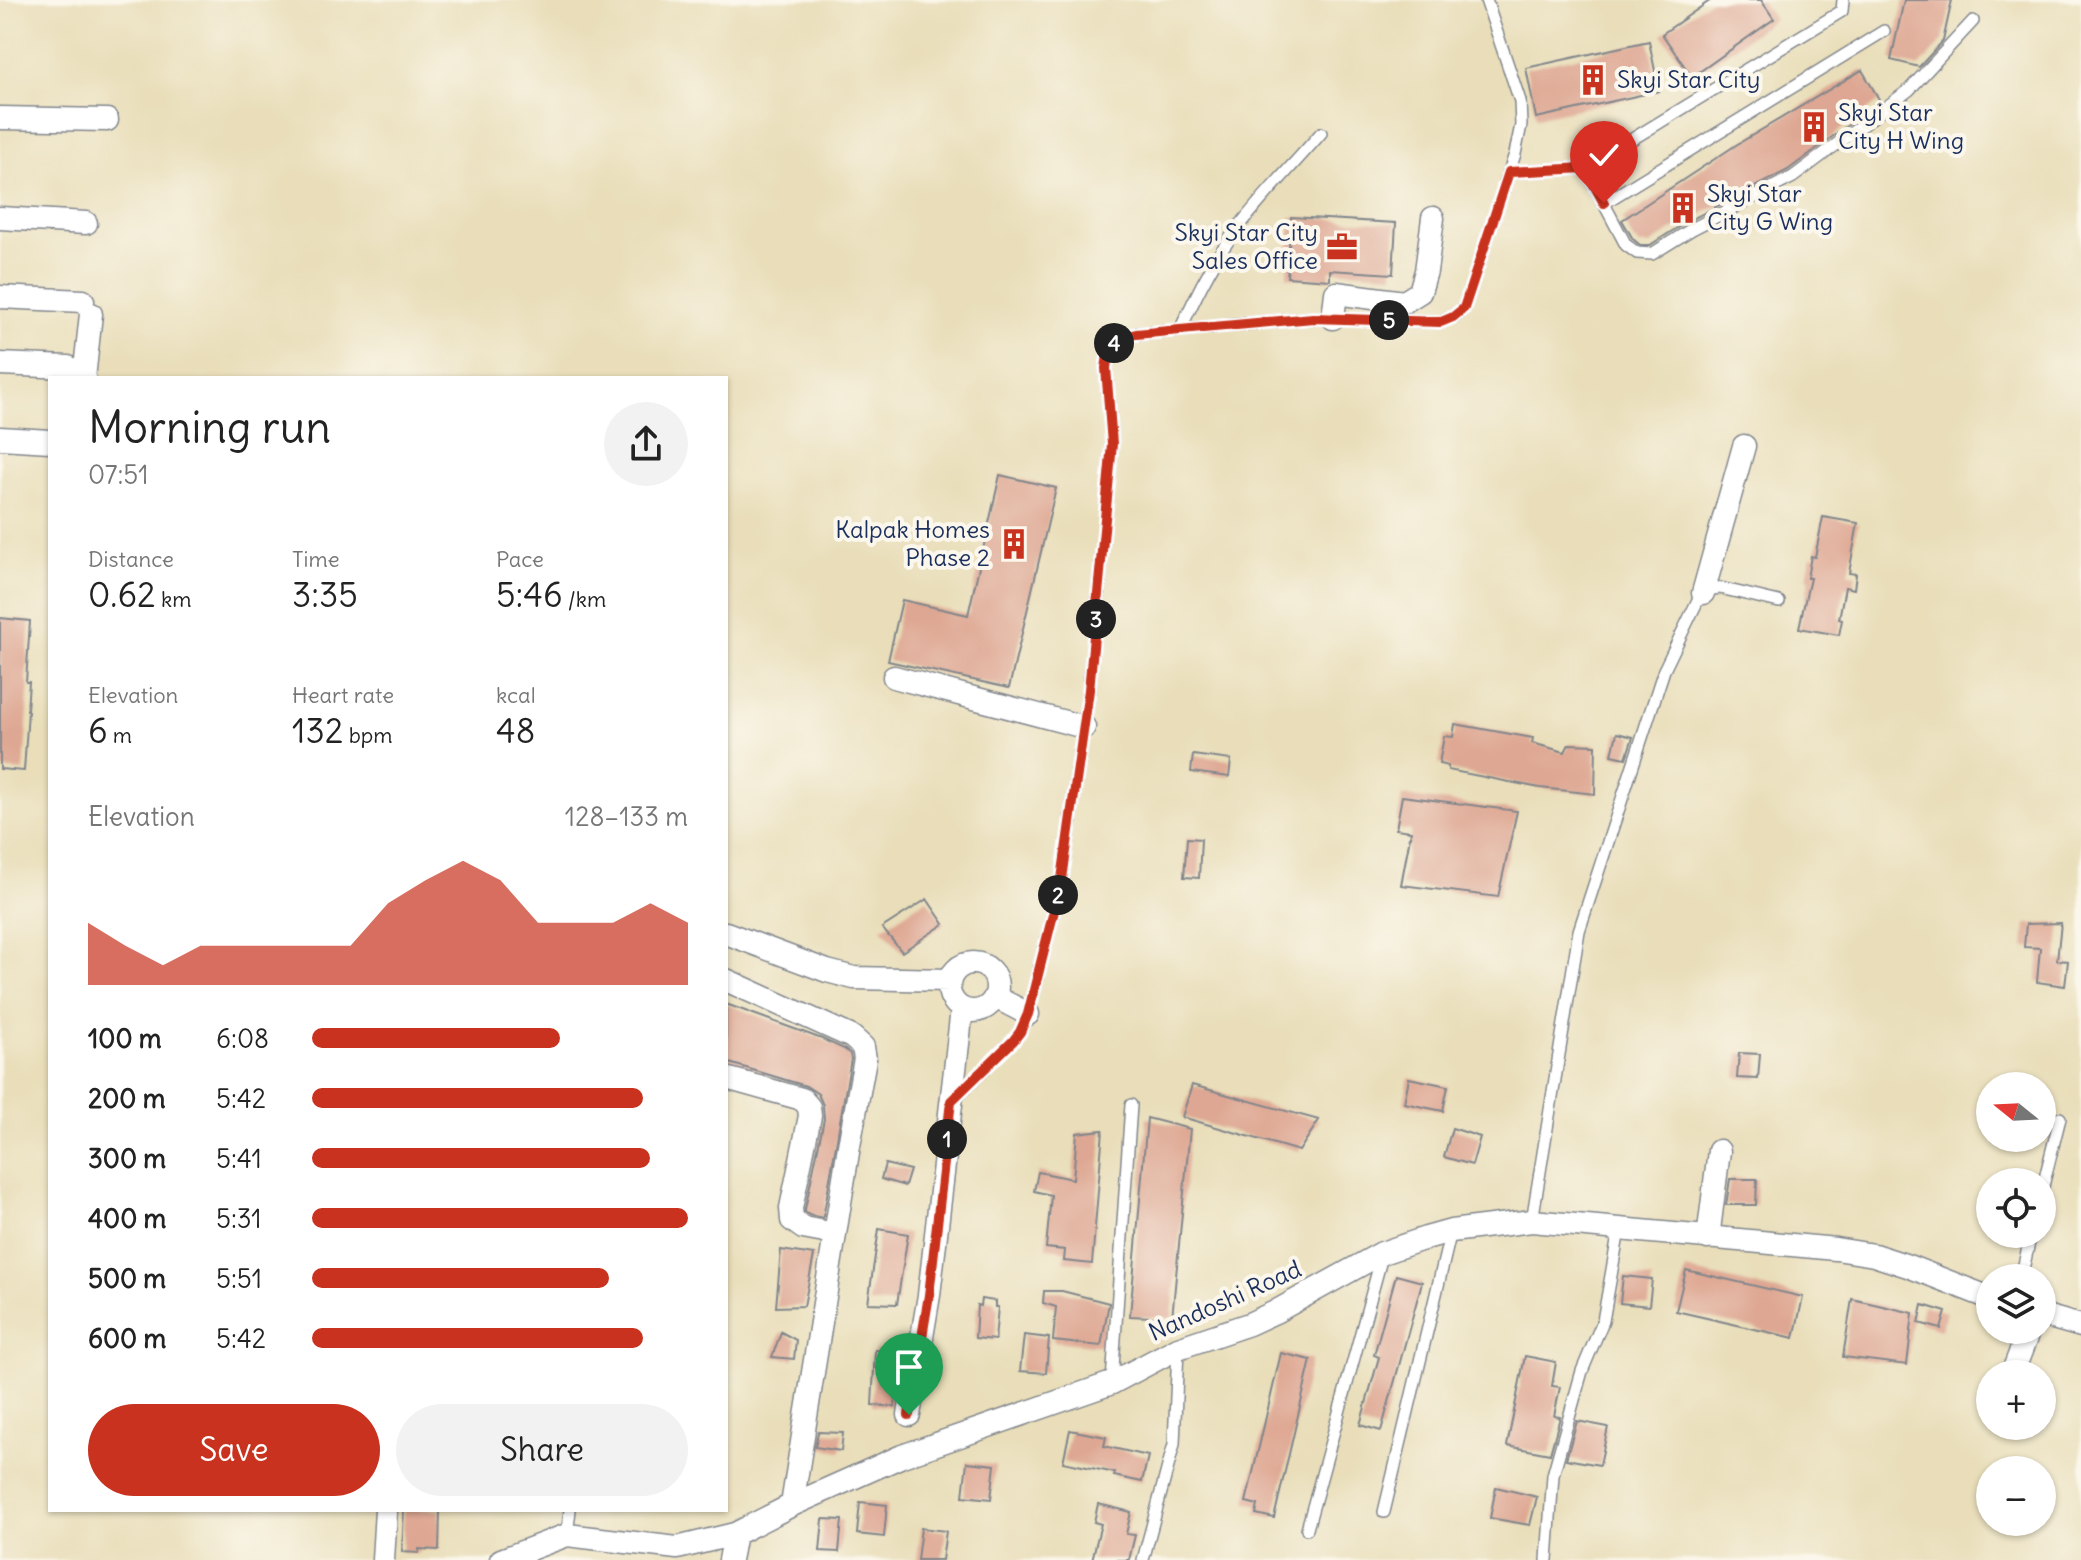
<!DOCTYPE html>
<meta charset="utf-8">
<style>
:root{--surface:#fff;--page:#f2f2f2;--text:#222;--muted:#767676;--accent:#c8321e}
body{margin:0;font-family:Delius,sans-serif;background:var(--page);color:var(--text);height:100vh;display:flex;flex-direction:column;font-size:30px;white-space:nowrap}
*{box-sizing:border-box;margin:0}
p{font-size:26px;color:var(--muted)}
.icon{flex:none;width:44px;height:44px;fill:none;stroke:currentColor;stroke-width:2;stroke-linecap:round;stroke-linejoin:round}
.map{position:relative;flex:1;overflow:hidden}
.side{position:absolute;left:48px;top:376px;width:680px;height:1136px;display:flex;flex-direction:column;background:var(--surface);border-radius:0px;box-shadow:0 2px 6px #0004}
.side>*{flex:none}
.needle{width:52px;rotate:288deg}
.fabs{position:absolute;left:1976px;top:1072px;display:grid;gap:16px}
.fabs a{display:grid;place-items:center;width:80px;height:80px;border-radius:50%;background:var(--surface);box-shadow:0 2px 6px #0004;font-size:40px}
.pin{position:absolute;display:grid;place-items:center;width:68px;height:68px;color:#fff;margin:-82px -34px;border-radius:50% 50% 50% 0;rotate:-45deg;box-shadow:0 0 8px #0007}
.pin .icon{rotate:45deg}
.km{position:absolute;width:40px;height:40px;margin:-20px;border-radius:50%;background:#222;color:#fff;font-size:22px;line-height:40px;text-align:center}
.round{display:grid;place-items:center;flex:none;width:84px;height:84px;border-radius:42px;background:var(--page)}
.head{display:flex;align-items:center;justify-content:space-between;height:136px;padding:0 40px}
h1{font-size:44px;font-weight:600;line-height:60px}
.stats{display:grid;grid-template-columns:repeat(3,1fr);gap:12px;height:136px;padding:8px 40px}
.stats div{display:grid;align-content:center}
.stats b{font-size:34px;font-weight:600}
.stats small{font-size:22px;font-weight:400}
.stats p{font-size:22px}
.chart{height:224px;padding:16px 40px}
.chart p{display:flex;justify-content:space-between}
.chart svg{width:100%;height:144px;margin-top:8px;fill:var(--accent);opacity:.7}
.action{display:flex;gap:16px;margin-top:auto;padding:16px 40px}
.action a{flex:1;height:92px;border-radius:48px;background:var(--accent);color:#fff;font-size:32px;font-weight:600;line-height:92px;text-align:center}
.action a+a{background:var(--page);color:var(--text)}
ul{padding:0 40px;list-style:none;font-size:26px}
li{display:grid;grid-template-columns:128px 96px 1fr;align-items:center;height:60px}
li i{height:20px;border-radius:10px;background:var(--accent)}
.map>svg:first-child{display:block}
</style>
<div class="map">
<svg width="2081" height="1560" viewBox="0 0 2081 1560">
<rect width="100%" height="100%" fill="#fbf7ec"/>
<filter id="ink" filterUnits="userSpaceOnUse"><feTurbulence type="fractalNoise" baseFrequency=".0125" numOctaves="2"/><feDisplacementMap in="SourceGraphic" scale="16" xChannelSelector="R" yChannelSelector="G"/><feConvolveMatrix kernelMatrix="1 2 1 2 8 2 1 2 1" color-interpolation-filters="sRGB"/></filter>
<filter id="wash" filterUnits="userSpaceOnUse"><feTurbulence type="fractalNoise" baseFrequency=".006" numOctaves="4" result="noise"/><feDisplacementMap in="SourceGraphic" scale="32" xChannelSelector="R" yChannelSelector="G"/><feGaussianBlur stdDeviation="1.8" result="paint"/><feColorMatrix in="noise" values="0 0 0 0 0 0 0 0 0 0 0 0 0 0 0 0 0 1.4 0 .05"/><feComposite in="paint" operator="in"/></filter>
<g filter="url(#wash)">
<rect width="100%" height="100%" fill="#e9deb9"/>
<g id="blocks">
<path fill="#dea793" d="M1711,0H1761L1774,19L1692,77L1662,34Z
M1904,0H1952L1943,41L1919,67L1891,60Z
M1649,41L1659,91L1536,118L1526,68Z
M1862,70L1880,101L1788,170L1688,221L1650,245H1640L1633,239L1622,220L1736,145Z
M1291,217L1396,223L1393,274L1330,270V280L1287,277Z
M1000,475L1056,488L1009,688L888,661L902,600L968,615Z
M1823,517L1858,523L1849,573L1856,574L1854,589L1845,587L1839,619L1842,620L1839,635L1799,628L1810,578H1807L1811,556L1815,557Z
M0,618L30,621L26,682H29L27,710L28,711L24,771L0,769Z
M1455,724L1533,738L1532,743L1565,752L1569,744L1596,745L1595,794L1540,788L1448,770V766L1439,764L1444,736L1453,737Z
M1617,733L1633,737L1626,758L1612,755Z
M1193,755L1231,760L1229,777L1191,772Z
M1402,796L1517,811L1498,897L1401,885L1411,831L1396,829Z
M1187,838L1201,839L1199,878L1184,877Z
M927,899L944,924L902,952L882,928Z
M2061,923L2057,960L2068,961L2065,986L2037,982L2040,948L2024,947L2026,924Z
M726,1004L822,1039L844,1049L850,1054L851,1059L823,1218L809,1215L805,1212V1209L824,1119L823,1105L818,1094L806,1086L726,1062Z
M1739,1053L1760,1054L1758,1079L1737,1078Z
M1409,1078L1448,1086L1443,1111L1404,1103Z
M1192,1085L1319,1120L1299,1151L1182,1117Z
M1147,1118L1190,1129L1172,1318L1130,1316Z
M1452,1128L1480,1137L1472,1165L1444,1157Z
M1103,1130L1092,1264L1064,1261L1065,1250L1046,1248L1051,1195L1034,1191L1038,1172L1073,1179L1077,1133Z
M885,1164L910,1170L905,1186L881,1179Z
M1730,1179H1757L1756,1205H1726Z
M879,1229L908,1234L897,1304L868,1303Z
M781,1250L814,1255L804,1306L776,1307Z
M1686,1270L1803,1297L1794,1338L1676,1311Z
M1396,1275L1422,1282L1381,1431L1360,1425L1379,1357L1374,1355Z
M1623,1276L1652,1279L1649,1306L1620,1303Z
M1044,1291H1062L1109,1303L1101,1346L1053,1341L1056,1307L1043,1303Z
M981,1299L995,1301V1307H998L995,1340L975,1338L977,1305L980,1306Z
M1852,1299L1913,1313L1907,1365L1843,1357Z
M1923,1305L1946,1312L1941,1329L1919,1323Z
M781,1332L796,1340L794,1359L772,1357Z
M1024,1335L1049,1338L1046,1373L1020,1371Z
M875,1350L900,1352L895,1407L872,1405Z
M1281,1353L1311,1360L1274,1518L1256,1514L1258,1505L1246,1502Z
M1525,1356L1556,1362L1552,1386L1560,1387L1554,1416L1560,1417L1550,1454L1507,1446Z
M1577,1421L1608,1427L1600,1465L1566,1459Z
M1070,1430L1106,1437L1104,1446L1148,1456L1142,1482L1114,1476L1115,1473L1063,1462Z
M818,1432L843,1433L841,1451L815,1447Z
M967,1462L995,1465L991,1499L963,1496Z
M1496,1487L1537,1497L1530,1525L1490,1518Z
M860,1502L887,1505L884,1537L857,1534Z
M1098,1504L1131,1512L1126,1534L1135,1535L1129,1560H1092L1101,1524L1094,1522Z
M404,1510H440L439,1550L419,1549V1553L402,1552Z
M823,1519L842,1520L839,1552L820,1551Z
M921,1528L946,1531L942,1560H917Z"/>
</g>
</g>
<g filter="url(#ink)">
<use href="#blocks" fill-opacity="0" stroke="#82868c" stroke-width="2"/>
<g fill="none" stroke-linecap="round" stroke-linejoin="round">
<defs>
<path id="lane" d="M1585,168L1626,245L1637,253L1652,254L1692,229L1793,177L1909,90L1973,21
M1509,172L1585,168L1842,11L1843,0
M1604,203L1884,31
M1180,330C1195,298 1210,266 1231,237C1258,200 1291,168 1321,133
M953,1100L1013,1041L1020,1032L1028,1014L1062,879L1089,690L1112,444L1106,368L1108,355L1113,343L1123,337L1136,334L1313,318L1441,322L1453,317L1464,308L1515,154L1521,125L1520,101L1486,0
M2042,1190L2060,1118
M1532,1221L1579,931L1664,670L1697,602C1704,592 1708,589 1720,588L1779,602
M2021,1278L2031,1234
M1112,1382L1131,1105
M1384,1512L1451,1231
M1307,1529L1382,1256
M567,1535L570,1510
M1143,1560L1174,1444L1178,1349
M1547,1560L1553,1475L1582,1371L1603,1321L1619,1230"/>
<path id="street" d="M0,118L107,120
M0,218L86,223
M0,297L83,301
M1333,318L1336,293L1404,302L1420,292L1426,271L1433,218
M0,364L68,367
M84,378L91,314
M0,438L50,441
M1703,593L1744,446
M894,677L1084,727
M726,933L827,971L854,978L949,980
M949 987a24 24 0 1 1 48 0a24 24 0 1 1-48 0Z
M726,980L852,1037L863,1047L865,1059L849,1146L792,1505
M995,997L1028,1014
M726,1078L802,1099L809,1107L810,1116L791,1208L792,1220L803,1228L835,1234
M1708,1238L1719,1151
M2042,1315L2081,1326
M2012,1374L2029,1330
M909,1415L929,1295L962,1009
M383,1560L386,1510
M501,1560L567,1535L677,1548L735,1534L792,1505L902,1456L1112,1383L1178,1348L1249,1324L1275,1312L1382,1253L1426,1238L1451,1231L1532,1221L1836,1249L1874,1255L1908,1266L1990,1298
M730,1560L735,1534"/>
</defs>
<use href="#lane" stroke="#82868c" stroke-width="14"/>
<use href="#street" stroke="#82868c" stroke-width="25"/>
<use href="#lane" stroke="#fff" stroke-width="11"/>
<use href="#street" stroke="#fff" stroke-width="22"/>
</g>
</g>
<g fill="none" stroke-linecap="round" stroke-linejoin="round" filter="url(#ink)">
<defs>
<path id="route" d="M909,1415L929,1295L951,1101L1013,1041L1020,1032L1028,1014L1062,879L1089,690L1112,444L1106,368L1108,355L1113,343L1123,337L1136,334L1313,318L1441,322L1453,317L1464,308L1509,172L1585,168L1604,203"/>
</defs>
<use href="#route" stroke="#fff" stroke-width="16"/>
<use href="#route" stroke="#c8321e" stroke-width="10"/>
</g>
<defs>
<symbol id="building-bare" viewBox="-9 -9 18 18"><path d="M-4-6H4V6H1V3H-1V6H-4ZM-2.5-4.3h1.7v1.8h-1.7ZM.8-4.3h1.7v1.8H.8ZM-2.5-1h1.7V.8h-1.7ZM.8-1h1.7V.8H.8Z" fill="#c8321e" stroke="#fbf7ec" stroke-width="2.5" paint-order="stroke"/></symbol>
<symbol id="office-bare" viewBox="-9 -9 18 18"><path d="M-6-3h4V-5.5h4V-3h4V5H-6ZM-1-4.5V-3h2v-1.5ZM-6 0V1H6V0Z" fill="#c8321e" stroke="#fbf7ec" stroke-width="2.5" paint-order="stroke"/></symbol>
</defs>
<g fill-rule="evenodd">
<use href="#building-bare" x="1571" y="58" width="44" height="44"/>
<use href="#building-bare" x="1792" y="105" width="44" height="44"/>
<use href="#building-bare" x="1661" y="186" width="44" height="44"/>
<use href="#office-bare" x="1320" y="225" width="44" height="44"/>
<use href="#building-bare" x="992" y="522" width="44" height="44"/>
</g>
<g text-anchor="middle" stroke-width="8" stroke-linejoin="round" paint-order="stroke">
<g font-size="24" fill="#1b2f5e" stroke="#fbf7ec" text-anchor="start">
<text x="1617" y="88">Skyi Star City</text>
<text x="1838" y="121">Skyi Star<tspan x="1838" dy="28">City H Wing</tspan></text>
<text x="1707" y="202">Skyi Star<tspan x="1707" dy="28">City G Wing</tspan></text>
<text x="1318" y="241" text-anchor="end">Skyi Star City<tspan x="1318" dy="28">Sales Office</tspan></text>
<text x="990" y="538" text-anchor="end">Kalpak Homes<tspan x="990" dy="28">Phase 2</tspan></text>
</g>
<g font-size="24" fill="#1b2f5e" stroke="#fbf7ec">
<text transform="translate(1225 1301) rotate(-24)" y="8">Nandoshi Road</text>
</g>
</g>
</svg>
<div class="fabs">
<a><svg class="needle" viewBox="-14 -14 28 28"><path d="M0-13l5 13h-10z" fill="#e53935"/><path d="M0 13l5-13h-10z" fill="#767676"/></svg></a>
<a><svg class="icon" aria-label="locate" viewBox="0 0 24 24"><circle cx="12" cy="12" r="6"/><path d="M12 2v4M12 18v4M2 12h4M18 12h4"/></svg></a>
<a><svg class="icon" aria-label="layers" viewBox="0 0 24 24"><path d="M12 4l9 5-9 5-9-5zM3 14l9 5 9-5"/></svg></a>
<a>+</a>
<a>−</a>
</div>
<div class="pin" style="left:909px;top:1415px;background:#1e9e55"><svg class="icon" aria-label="arrive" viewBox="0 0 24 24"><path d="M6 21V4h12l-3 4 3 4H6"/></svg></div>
<div class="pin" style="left:1604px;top:203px;background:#d93025"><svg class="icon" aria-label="check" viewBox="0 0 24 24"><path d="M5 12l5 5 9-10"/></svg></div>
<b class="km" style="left:947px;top:1139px">1</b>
<b class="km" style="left:1058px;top:895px">2</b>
<b class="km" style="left:1096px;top:619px">3</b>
<b class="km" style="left:1114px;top:343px">4</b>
<b class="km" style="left:1389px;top:320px">5</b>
<section class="side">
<div class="head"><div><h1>Morning run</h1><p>07:51</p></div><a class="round"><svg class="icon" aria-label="share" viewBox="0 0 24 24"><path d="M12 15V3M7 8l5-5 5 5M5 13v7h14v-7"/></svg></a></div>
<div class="stats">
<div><p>Distance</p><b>0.62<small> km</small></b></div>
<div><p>Time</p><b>3:35</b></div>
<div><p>Pace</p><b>5:46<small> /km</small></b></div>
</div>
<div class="stats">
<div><p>Elevation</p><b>6<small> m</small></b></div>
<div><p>Heart rate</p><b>132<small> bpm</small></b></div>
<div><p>kcal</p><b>48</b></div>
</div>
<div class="chart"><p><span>Elevation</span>128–133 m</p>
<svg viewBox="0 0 160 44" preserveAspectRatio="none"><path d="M0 44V25L10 32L20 38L30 32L40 32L50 32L60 32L70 32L80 19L90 12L100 6L110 12L120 25L130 25L140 25L150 19L160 25V44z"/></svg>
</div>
<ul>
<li><b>100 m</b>6:08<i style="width:66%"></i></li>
<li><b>200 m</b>5:42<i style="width:88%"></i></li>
<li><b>300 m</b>5:41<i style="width:90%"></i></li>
<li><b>400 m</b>5:31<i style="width:100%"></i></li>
<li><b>500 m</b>5:51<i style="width:79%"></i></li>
<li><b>600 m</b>5:42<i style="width:88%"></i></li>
</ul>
<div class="action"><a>Save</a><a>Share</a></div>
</section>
</div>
